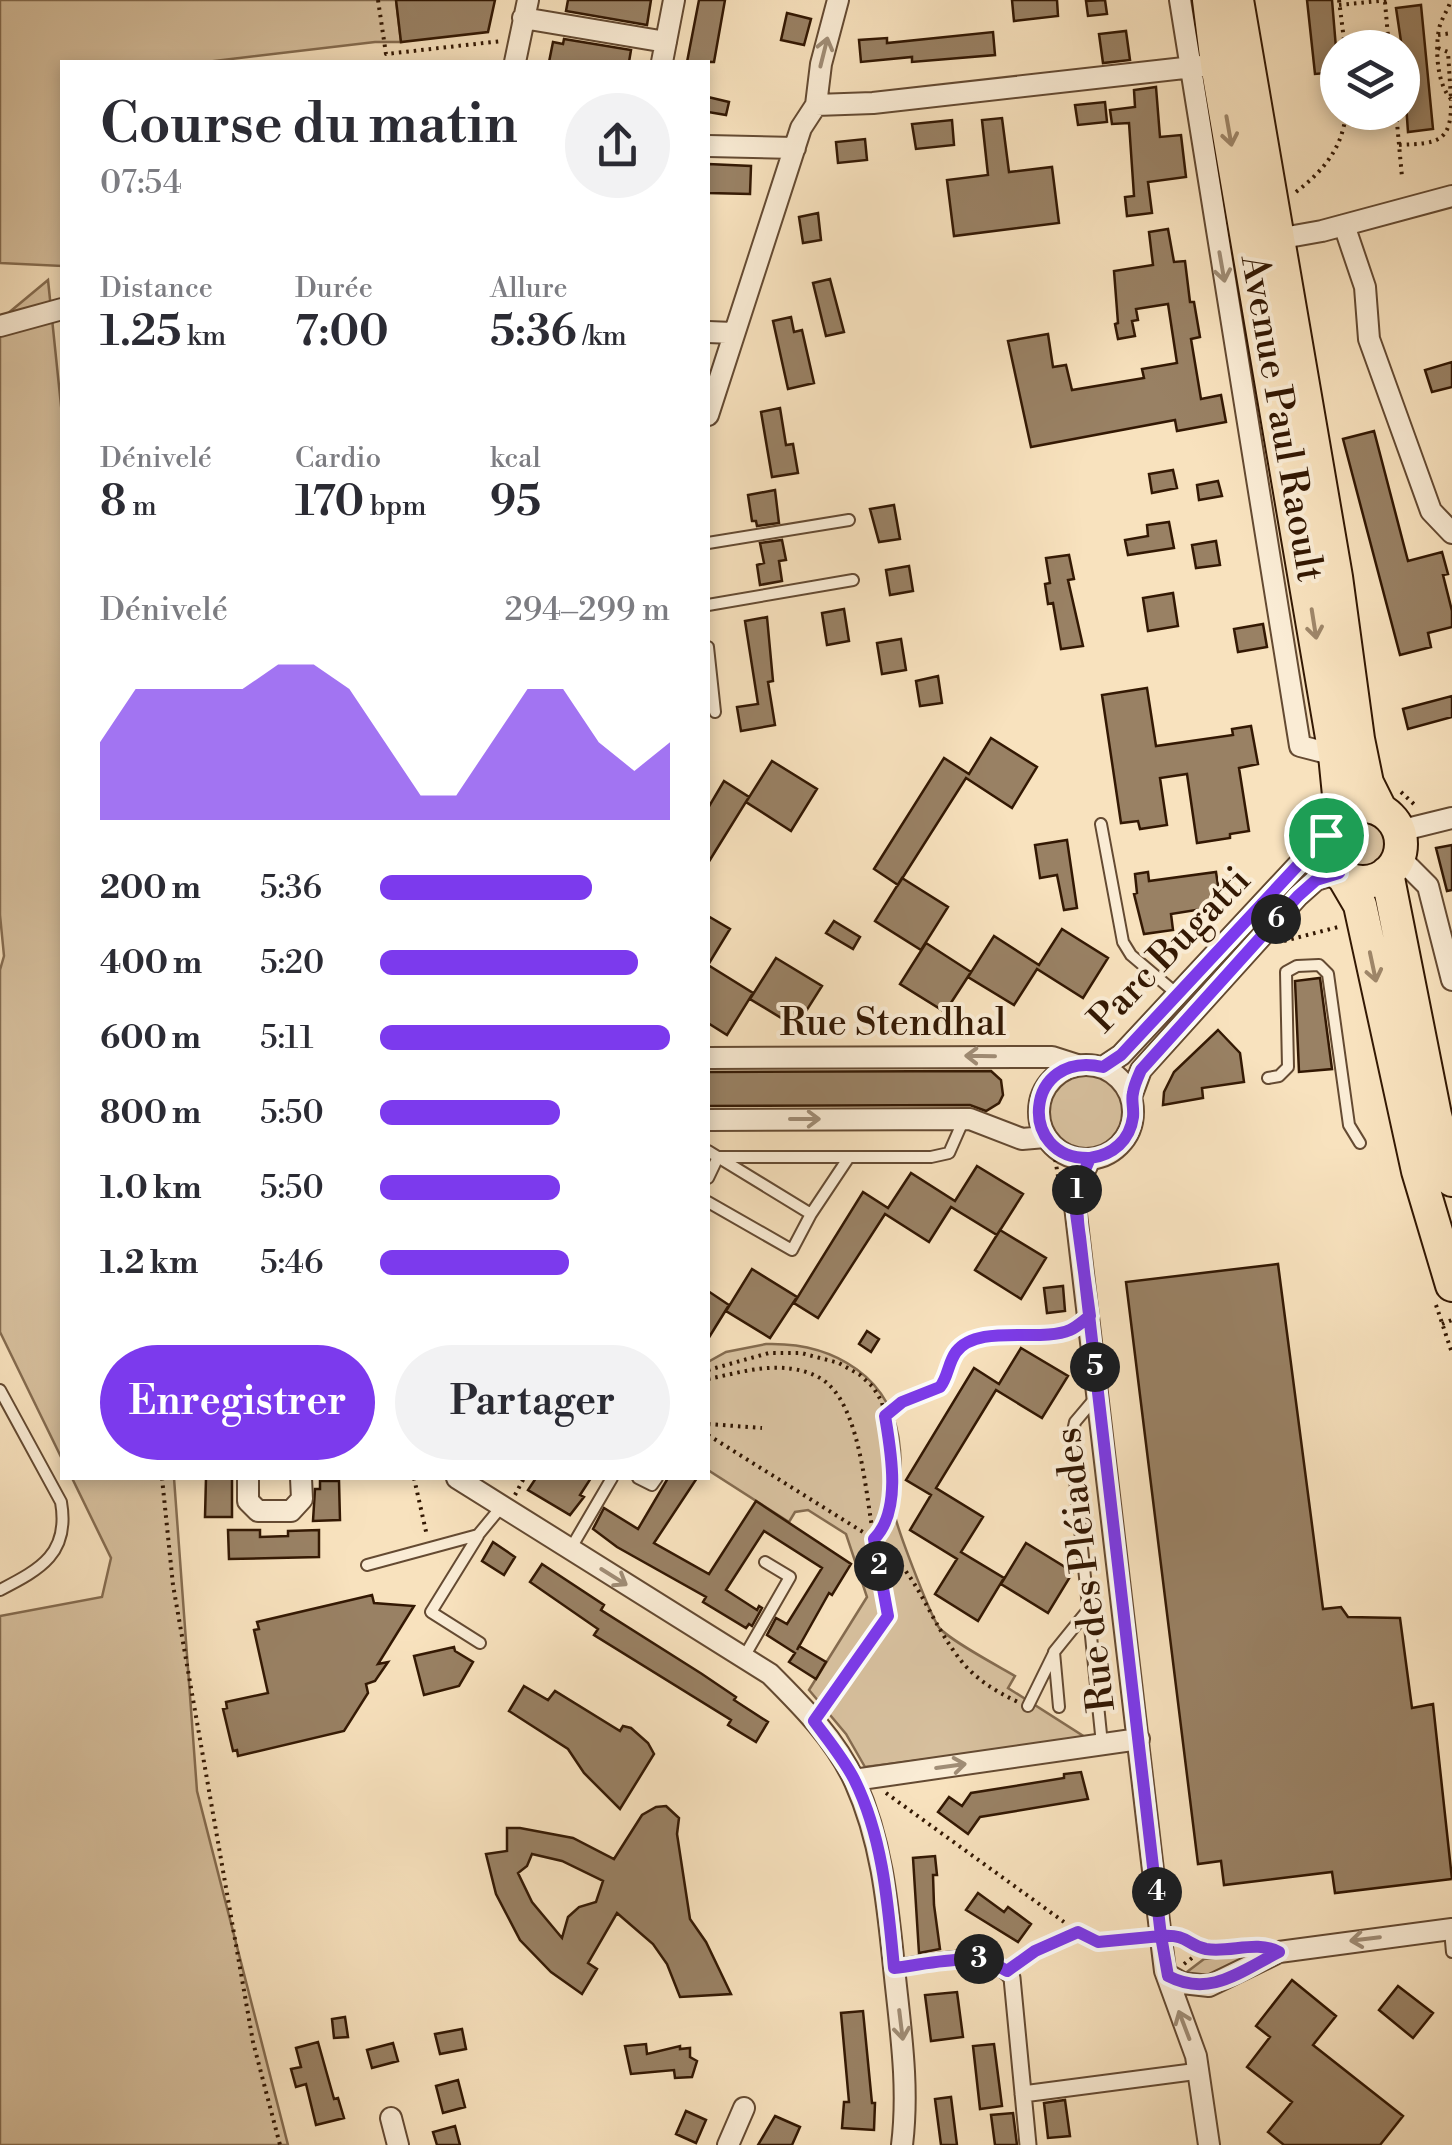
<!DOCTYPE html>
<html lang="fr">
<meta charset="utf-8">
<style>
:root{--surface:#fff;--page:#f2f2f3;--text:#2b2b33;--muted:#7c7c81;--accent:#7c3aed}
body{margin:0;font-family:"Libre Bodoni",serif;background:var(--page);color:var(--text);height:100vh;display:flex;flex-direction:column;font-size:38px;white-space:nowrap}
*{box-sizing:border-box;margin:0}
p{font-size:32px;color:var(--muted)}
.icon{flex:none;width:55px;height:55px;fill:none;stroke:currentColor;stroke-width:2;stroke-linecap:round;stroke-linejoin:round}
.map{position:relative;flex:1;overflow:hidden}
.side{position:absolute;left:60px;top:60px;width:650px;height:1420px;display:flex;flex-direction:column;background:var(--surface);border-radius:0px;box-shadow:0 5px 15px #0003}
.side>*{flex:none}
.buttons{position:absolute;left:1320px;top:30px;display:grid;gap:20px}
.buttons a{display:grid;place-items:center;width:100px;height:100px;border-radius:50%;background:var(--surface);box-shadow:0 5px 15px #0003;font-size:50px}
.pin{position:absolute;display:grid;place-items:center;width:85px;height:85px;color:#fff;margin:-42px;border:5px solid #fff;border-radius:50%;box-shadow:0 2px 10px #0007}
.km{position:absolute;width:50px;height:50px;margin:-25px;border-radius:50%;background:#222;color:#fff;font-size:28px;line-height:50px;text-align:center}
.round{display:grid;place-items:center;flex:none;width:105px;height:105px;border-radius:52px;background:var(--page)}
.head{display:flex;align-items:center;justify-content:space-between;height:170px;padding:0 40px}
h1{font-size:55px;font-weight:600;line-height:75px}
.stats{display:grid;grid-template-columns:repeat(3,1fr);gap:15px;height:170px;padding:10px 40px}
.stats div{display:grid;align-content:center}
.stats b{font-size:42px;font-weight:600}
.stats small{font-size:28px;font-weight:400}
.stats p{font-size:28px}
.chart{height:280px;padding:20px 40px}
.chart p{display:flex;justify-content:space-between}
.chart svg{width:100%;height:180px;margin-top:10px;fill:var(--accent);opacity:.7}
.primary-button{display:flex;gap:20px;margin-top:auto;padding:20px 40px}
.primary-button a{flex:1;height:115px;border-radius:60px;background:var(--accent);color:#fff;font-size:40px;font-weight:600;line-height:115px;text-align:center}
.primary-button a+a{background:var(--page);color:var(--text)}
ul{padding:0 40px;list-style:none;font-size:32px}
li{display:grid;grid-template-columns:160px 120px 1fr;align-items:center;height:75px}
li i{height:25px;border-radius:12px;background:var(--accent)}
.map>svg:first-child{display:block}
</style>
<div class="map">
<svg width="1452" height="2145" viewBox="0 0 1452 2145">
<rect width="100%" height="100%" fill="#f8e2be"/>
<filter id="stains"><feTurbulence type="fractalNoise" baseFrequency=".002" numOctaves="4"/><feColorMatrix values="0 0 0 0 .2 0 0 0 0 .09 0 0 0 0 .02 0 0 0 .5 -.17"/></filter>
<radialGradient id="worn" r=".72"><stop offset=".6" stop-color="#630" stop-opacity="0"/><stop offset="1" stop-color="#630" stop-opacity=".3"/></radialGradient>
<path fill="#d7c09e" stroke="#856c50" stroke-width="2.5" d="M0,0H396L401,42H375L206,62H62V266L0,263Z
M48,280L62,415V1459L0,1332V970L4,956L0,915V320Z
M1337 844a26 26 0 1 1 52 0a26 26 0 1 1-52 0Z
M1045 1112a39 39 0 1 1 78 0a39 39 0 1 1-78 0Z
M766,1344C834,1342 895,1378 900,1450C901,1463 901,1476 898,1489C897,1496 893,1504 894,1511C896,1527 929,1611 938,1626C945,1638 1000,1667 1015,1676L1008,1688L1088,1739L865,1767L846,1734L809,1690L867,1597L846,1534L808,1510L795,1512L789,1522L708,1470V1362L726,1352Z
M72,1478H174L197,1791L288,2145H0V1616L102,1597L111,1558Z
M1256,1953L1216,1977L1183,1975L1204,1959Z"/>
<path fill="#998164" stroke="#331803" stroke-width="2.5" fill-rule="evenodd" d="M396,0H495L488,32L401,42Z
M568,0H651L647,25L566,11Z
M699,0H725L714,62H687Z
M1012,0H1057L1058,16L1014,21Z
M1105,0L1107,14L1088,16L1086,1Z
M1307,0H1332L1338,72L1315,74Z
M1421,5L1433,129L1408,132L1402,48L1396,8Z
M787,13L811,19L804,45L781,40Z
M1126,31L1130,60L1103,63L1099,34Z
M993,32L995,55L912,62V57L861,62L859,40L887,38V43Z
M564,39L631,50L629,62H549L553,42L563,44Z
M1156,87L1160,137L1181,135L1186,177L1148,182L1152,213L1127,216L1125,197L1134,196L1129,123L1112,124L1110,110L1135,107L1134,90Z
M708,97L729,102L726,115L708,112Z
M1105,102L1107,122L1078,125L1075,105Z
M1002,118L1009,172L1052,167L1059,223L954,236L947,180L988,175L982,120Z
M952,120L954,145L916,149L912,124Z
M865,139L867,160L838,163L836,142Z
M708,164L751,166L750,194L708,193Z
M818,213L821,240L803,243L799,217Z
M1168,229L1174,262L1185,261L1190,302H1194L1200,337L1191,339L1201,399L1221,395L1226,422L1177,431L1175,420L1031,447L1008,341L1048,334L1053,367L1066,365L1072,390L1144,378L1142,369L1177,363L1168,304L1136,309L1138,320L1132,321L1135,336L1118,339L1115,324L1118,323L1114,271L1153,265L1149,232Z
M830,279L844,332L826,336L813,283Z
M791,317L794,332L802,330L814,383L788,389L773,321Z
M1452,362V387L1432,392L1425,370Z
M780,408L786,445L793,444L798,473L772,477L761,412Z
M1374,431L1408,561L1442,552L1448,574L1443,575L1452,611V627L1428,633L1431,647L1400,655L1343,439Z
M1173,470L1177,488L1152,493L1149,474Z
M1218,481L1222,496L1199,500L1197,485Z
M775,490L779,523L757,526L756,521H752L748,495Z
M894,505L900,539L879,542L870,509Z
M1169,522L1174,548L1128,555L1125,540L1148,536L1147,525Z
M782,540L786,560L779,561L782,581L760,585L757,565L764,563L760,543Z
M1216,541L1220,565L1196,568L1192,545Z
M1069,555L1074,579L1068,580L1083,646L1061,649L1053,603L1048,604L1045,584L1050,583L1046,558Z
M909,566L913,591L890,595L886,570Z
M1173,593L1178,626L1148,631L1143,598Z
M844,609L849,641L827,645L822,613Z
M767,617L773,681L768,682L775,725L741,731L737,707L758,704L745,621Z
M1263,624L1267,647L1238,652L1234,629Z
M901,639L906,670L882,674L877,643Z
M938,676L942,703L920,706L916,681Z
M1147,688L1156,746L1233,735L1232,729L1251,726L1258,764L1239,768L1249,831L1230,834V838L1197,843L1187,774L1160,778L1167,825L1140,829L1138,821L1121,823L1102,695Z
M1452,696V717L1408,729L1403,709Z
M991,738L1037,767L1012,808L966,778L898,885L874,869L944,758L969,774Z
M772,761L817,789L791,831L746,802Z
M724,781L749,797L708,863V808Z
M1067,840L1077,908L1064,910L1057,875L1040,878L1035,845Z
M1452,845V890L1447,891L1436,848Z
M1148,872L1149,881L1216,872L1221,906L1171,914L1173,930L1144,934L1134,894L1137,893L1135,874Z
M902,878L948,907L921,950L875,921Z
M708,916L730,929L708,965Z
M834,921L860,937L853,949L826,933Z
M1062,929L1108,958L1083,998L1037,969L1014,1005L968,977L994,936L1039,965Z
M926,943L971,972L945,1012L900,984Z
M776,958L822,986L796,1027L750,999Z
M708,965L753,993L727,1035L708,1023Z
M1320,978L1332,1069L1299,1072L1295,981Z
M1218,1030L1240,1053L1244,1082L1202,1088L1203,1098L1163,1105L1164,1092L1174,1072Z
M991,1071L1001,1080L1003,1095L999,1103L986,1111L970,1105L708,1106V1072Z
M977,1166L1023,1194L997,1235L951,1207L929,1242L885,1214L818,1318L794,1303L863,1192L888,1208L911,1173L955,1201Z
M1000,1230L1046,1258L1021,1299L975,1270Z
M1278,1264L1323,1609L1341,1607L1348,1617L1400,1618L1412,1708L1433,1704L1452,1879L1335,1893L1332,1872L1224,1885L1221,1861L1198,1864L1126,1282Z
M752,1269L797,1297L770,1338L726,1311Z
M1063,1286L1065,1311L1047,1313L1044,1288Z
M708,1291L729,1305L708,1339Z
M867,1331L879,1339L871,1352L859,1344Z
M1021,1348L1068,1376L1042,1418L996,1390L936,1488L983,1517L961,1552L1004,1578L978,1621L935,1594L957,1559L910,1530L931,1495L906,1480L974,1368L999,1384Z
M206,1478H232V1517H205Z
M536,1478H591L580,1495L584,1497L570,1515L528,1490Z
M668,1478H697L654,1543L709,1574L756,1501L851,1564L832,1595L829,1593L797,1650L799,1646L826,1662L816,1679L789,1662L795,1653L767,1635L776,1618L787,1624L822,1568L764,1531L726,1590L757,1610L759,1606L762,1608L752,1626L749,1624L746,1628L703,1602L706,1597L617,1547L593,1529L604,1508L638,1529Z
M320,1481H339L340,1520L313,1521L315,1489H320Z
M228,1530H260V1537L288,1536V1531L319,1530V1557L229,1559Z
M493,1542L515,1557L504,1575L482,1561Z
M1026,1543L1073,1572L1048,1613L1001,1584Z
M542,1564L604,1605L601,1610L702,1674L736,1697L734,1700L768,1722L756,1742L728,1725L731,1720L594,1635L598,1629L530,1582Z
M372,1595L374,1603L414,1606L378,1664L388,1662L375,1681L366,1684L368,1693L344,1731L238,1756L237,1750L233,1751L223,1709L227,1708L226,1702L268,1693L254,1630L259,1629L257,1622Z
M454,1647L455,1651L473,1662L459,1686L424,1695L414,1656Z
M524,1686L548,1700L555,1691L620,1731L623,1726L631,1728L648,1743L654,1754L620,1809L584,1773L568,1749L509,1711Z
M1081,1772L1088,1799L980,1817L968,1834L938,1812L949,1797L962,1806L971,1793L1064,1778V1774Z
M666,1806L679,1818L677,1834L690,1919L706,1942L731,1994L680,1997L667,1964L653,1944L617,1913L588,1963L597,1969L582,1994L551,1972L520,1940L496,1894L486,1854L507,1851V1828H520L573,1838L614,1859L642,1815L656,1807ZM532,1854L562,1861L603,1881L596,1902L579,1907L568,1917L562,1938L532,1902L518,1873L527,1866Z
M935,1856L937,1875H933L934,1905L940,1949L919,1953L913,1858Z
M978,1893L1004,1912L1008,1907L1031,1924L1018,1942L966,1910Z
M1292,1980L1336,2016L1313,2045L1403,2116L1380,2145H1284L1268,2132L1292,2102L1247,2067L1270,2037L1256,2026Z
M1398,1986L1433,2013L1413,2038L1379,2010Z
M957,1992L963,2037L931,2041L925,1995Z
M863,2011L872,2103H875L874,2130L842,2128L844,2102H849L841,2013Z
M345,2017L348,2037L334,2038L332,2019Z
M462,2029L466,2049L440,2054L435,2034Z
M318,2042L334,2099L338,2098L344,2118L316,2125L306,2084L296,2087L291,2069L301,2067L296,2048Z
M393,2043L398,2061L372,2068L367,2050Z
M646,2044L647,2054L680,2046V2049L690,2048V2057L697,2061L692,2077L675,2078L674,2070L631,2074L625,2046Z
M994,2044L1002,2106L980,2109L973,2046Z
M458,2080L465,2107L443,2113L436,2086Z
M951,2097L957,2145H941L935,2099Z
M1065,2100L1070,2136L1048,2138L1044,2103Z
M686,2111L706,2120L696,2143L676,2134Z
M1013,2113L1017,2145H995L991,2115Z
M775,2116L800,2127L792,2145H758Z
M455,2126L460,2145H437L433,2132Z"/>
<g fill="none" stroke-linecap="round" stroke-linejoin="round">
<defs>
<path id="service" d="M708,543L849,520
M708,605L853,580
M708,647L715,712
M1101,824L1123,942L1131,955L1177,994
M1268,1078L1279,1076L1288,1067L1286,972L1297,966L1319,965L1328,974L1349,1125L1360,1143
M708,1151L811,1214L849,1157H931L949,1153L964,1119
M708,1178L718,1157H849
M708,1202L792,1250L811,1214
M0,1390L61,1502C70,1553 41,1569 0,1590
M1097,1396L1075,1422L1071,1440L1102,1744
M638,1478L652,1485L657,1478
M478,1536L431,1612L480,1643
M571,1548L612,1478
M367,1565L478,1535L502,1506
M744,1657L790,1577L765,1562
M1028,1706L1054,1653
M1059,1707L1054,1652L1088,1610
M1450,1930L1452,1952
M1007,1971L1035,1951L1078,1932"/>
<path id="pedestrian" d="M894,1968C930,1964 987,1945 1012,1978L1028,2145
M1023,2094L1199,2071"/>
<path id="minor" d="M1180,0L1300,746L1335,755
M523,18L666,42
M515,62L528,0
M662,62L674,0
M816,105L873,103L1202,66
M708,146L795,148
M1344,225L1365,287L1369,339L1431,511L1452,533
M1277,239L1322,231L1452,196
M0,326L62,309
M708,332L733,333
M708,415L801,128L816,105L821,64L838,0
M1399,831L1452,818
M1397,861L1409,867L1428,886L1452,980
M708,1058L1052,1057L1077,1065
M1039 1112a47 47 0 1 1 94 0a47 47 0 1 1-94 0Z
M1103,1067L1121,1055L1326,835
M1131,1097L1141,1070L1298,896L1316,880L1339,873
M708,1120L970,1119L1022,1139L1045,1137
M1090,1159L1078,1186L1075,1206L1162,1947L1165,1971L1196,2056L1209,2145
M248,1478V1501L258,1511H291L302,1499L301,1478
M457,1478L770,1674C802,1706 836,1740 855,1782C883,1844 888,1910 895,1977C901,2034 909,2088 902,2145
M854,1780L1139,1739
M1168,1975L1182,1983L1209,1986L1279,1952L1452,1929
M391,2118L398,2145
M728,2145L744,2108"/>
<path id="primary" d="M1209,0L1217,64L1335,755L1339,795L1335,818
M1237,0L1336,577L1358,739L1367,783L1380,809
M1325 844a38 38 0 1 1 76 0a38 38 0 1 1-76 0Z
M1387,873L1435,1115L1452,1180
M1343,876L1360,905L1418,1171L1452,1285"/>
</defs>
<use href="#service" stroke="#644a32" stroke-width="14"/>
<use href="#pedestrian" stroke="#644a32" stroke-width="19"/>
<use href="#minor" stroke="#644a32" stroke-width="24"/>
<use href="#primary" stroke="#331803" stroke-width="36"/>
<path stroke="#331803" stroke-width="4" stroke-dasharray="2.5 5" stroke-linecap="butt" d="M378,0L386,54L502,41
M1339,0L1345,48
M1385,2L1389,48
M1339,5L1388,0
M1438,35L1452,33
M1438,48L1448,52L1451,99
M1451,99C1437,84 1435,50 1439,29C1441,19 1448,10 1451,0
M1396,112L1402,177
M1399,145C1437,143 1452,144 1451,100
M1296,192C1323,171 1343,148 1346,112
M1401,792L1416,806
M1284,941L1338,927
M1054,1152L1059,1182
M1436,1305L1452,1353
M1442,1324L1452,1320
M708,1370L769,1353H801L839,1363L860,1375L873,1387L882,1402L894,1470L884,1529L874,1539C918,1572 925,1612 956,1654C972,1677 993,1690 1018,1702
M708,1379C733,1374 759,1366 785,1368C799,1369 818,1374 828,1384C861,1413 866,1497 874,1539
M885,1416L902,1403L940,1387C948,1376 948,1362 956,1351C976,1326 1043,1340 1073,1328
M708,1424L762,1428
M708,1435L874,1539L888,1616L826,1705
M162,1478L173,1585L253,2042L280,2145
M414,1478L427,1536
M515,1495L524,1478
M886,1793L1064,1922
M1178,1934L1204,1949L1245,1947
M1090,1938L1098,1942L1144,1937
M1184,1964L1204,1949"/>
<use href="#service" stroke="#faecd5" stroke-width="10"/>
<use href="#pedestrian" stroke="#faecd5" stroke-width="15"/>
<use href="#minor" stroke="#faecd5" stroke-width="20"/>
<use href="#primary" stroke="#f8e2be" stroke-width="32"/>
</g>
<defs><path id="oneway-shaft" d="M-6 0H5M1.5-3L5.5 0L1.5 3" fill="none" stroke-width="1.6" stroke-linecap="round" stroke-linejoin="round" transform="scale(2.5)"/></defs>
<g stroke="#a08d76">
<use href="#oneway-shaft" transform="translate(824 52) rotate(-76)"/>
<use href="#oneway-shaft" transform="translate(1222 267) rotate(80)"/>
<use href="#oneway-shaft" transform="translate(980 1056) rotate(-179)"/>
<use href="#oneway-shaft" transform="translate(805 1119)"/>
<use href="#oneway-shaft" transform="translate(614 1577) rotate(32)"/>
<use href="#oneway-shaft" transform="translate(951 1766) rotate(-8)"/>
<use href="#oneway-shaft" transform="translate(1365 1939) rotate(173)"/>
<use href="#oneway-shaft" transform="translate(901 2025) rotate(83)"/>
<use href="#oneway-shaft" transform="translate(1184 2025) rotate(-111)"/>
</g>
<g stroke="#9f876a">
<use href="#oneway-shaft" transform="translate(1229 131) rotate(80)"/>
<use href="#oneway-shaft" transform="translate(1314 624) rotate(81)"/>
<use href="#oneway-shaft" transform="translate(1373 967) rotate(78)"/>
</g>
<g fill="none" stroke-linecap="round" stroke-linejoin="round">
<defs>
<path id="route" d="M1326,835L1121,1055L1103,1067C1024,1049 1016,1160 1090,1158L1078,1186L1075,1206L1090,1316C1083,1321 1077,1327 1070,1330C1040,1343 978,1323 956,1352C948,1363 948,1377 940,1387L902,1402L885,1416C891,1452 902,1511 874,1539L888,1616L814,1721C828,1740 843,1758 854,1779C883,1837 888,1904 894,1968C931,1964 974,1950 1007,1971L1035,1951L1078,1932L1098,1942L1161,1936L1168,1976C1210,1998 1241,1971 1279,1952C1256,1940 1231,1953 1206,1949C1186,1945 1189,1934 1161,1936L1080,1237C1075,1206 1077,1187 1090,1158C1113,1155 1130,1140 1133,1117C1134,1108 1131,1100 1133,1093C1134,1085 1138,1077 1141,1070L1298,896L1316,880L1339,873L1326,852V835"/>
</defs>
<use href="#route" stroke="#fff" stroke-width="20"/>
<use href="#route" stroke="#7c3aed" stroke-width="12"/>
</g>
<g text-anchor="middle" stroke-width="8" stroke-linejoin="round" paint-order="stroke">
<g font-size="38" fill="#331803" stroke="#faecd5">
<text transform="translate(1283 418) rotate(80)" y="13">Avenue Paul Raoult</text>
<text transform="translate(1169 949) rotate(-46)" y="13">Parc Bugatti</text>
<text x="893" y="1035">Rue Stendhal</text>
<text transform="translate(1084 1570) rotate(-97)" y="13">Rue des Pléiades</text>
</g>
</g>
<rect width="100%" height="100%" filter="url(#stains)"/>
<rect width="100%" height="100%" fill="url(#worn)"/>
</svg>
<div class="buttons">
<a><svg class="icon" aria-label="layers" viewBox="0 0 24 24"><path d="M12 4l9 5-9 5-9-5zM3 14l9 5 9-5"/></svg></a>
</div>
<div class="pin" style="left:1326px;top:835px;background:#1e9e55"><svg class="icon" aria-label="arrive" viewBox="0 0 24 24"><path d="M6 21V4h12l-3 4 3 4H6"/></svg></div>
<b class="km" style="left:1077px;top:1190px">1</b>
<b class="km" style="left:879px;top:1566px">2</b>
<b class="km" style="left:979px;top:1959px">3</b>
<b class="km" style="left:1157px;top:1892px">4</b>
<b class="km" style="left:1095px;top:1367px">5</b>
<b class="km" style="left:1276px;top:919px">6</b>
<section class="side">
<div class="head"><div><h1>Course du matin</h1><p>07:54</p></div><a class="round"><svg class="icon" aria-label="share" viewBox="0 0 24 24"><path d="M12 15V3M7 8l5-5 5 5M5 13v7h14v-7"/></svg></a></div>
<div class="stats">
<div><p>Distance</p><b>1.25<small> km</small></b></div>
<div><p>Durée</p><b>7:00</b></div>
<div><p>Allure</p><b>5:36<small> /km</small></b></div>
</div>
<div class="stats">
<div><p>Dénivelé</p><b>8<small> m</small></b></div>
<div><p>Cardio</p><b>170<small> bpm</small></b></div>
<div><p>kcal</p><b>95</b></div>
</div>
<div class="chart"><p><span>Dénivelé</span>294–299 m</p>
<svg viewBox="0 0 160 44" preserveAspectRatio="none"><path d="M0 44V25L10 12L20 12L30 12L40 12L50 6L60 6L70 12L80 25L90 38L100 38L110 25L120 12L130 12L140 25L150 32L160 25V44z"/></svg>
</div>
<ul>
<li><b>200 m</b>5:36<i style="width:73%"></i></li>
<li><b>400 m</b>5:20<i style="width:89%"></i></li>
<li><b>600 m</b>5:11<i style="width:100%"></i></li>
<li><b>800 m</b>5:50<i style="width:62%"></i></li>
<li><b>1.0 km</b>5:50<i style="width:62%"></i></li>
<li><b>1.2 km</b>5:46<i style="width:65%"></i></li>
</ul>
<div class="primary-button"><a>Enregistrer</a><a>Partager</a></div>
</section>
</div>
